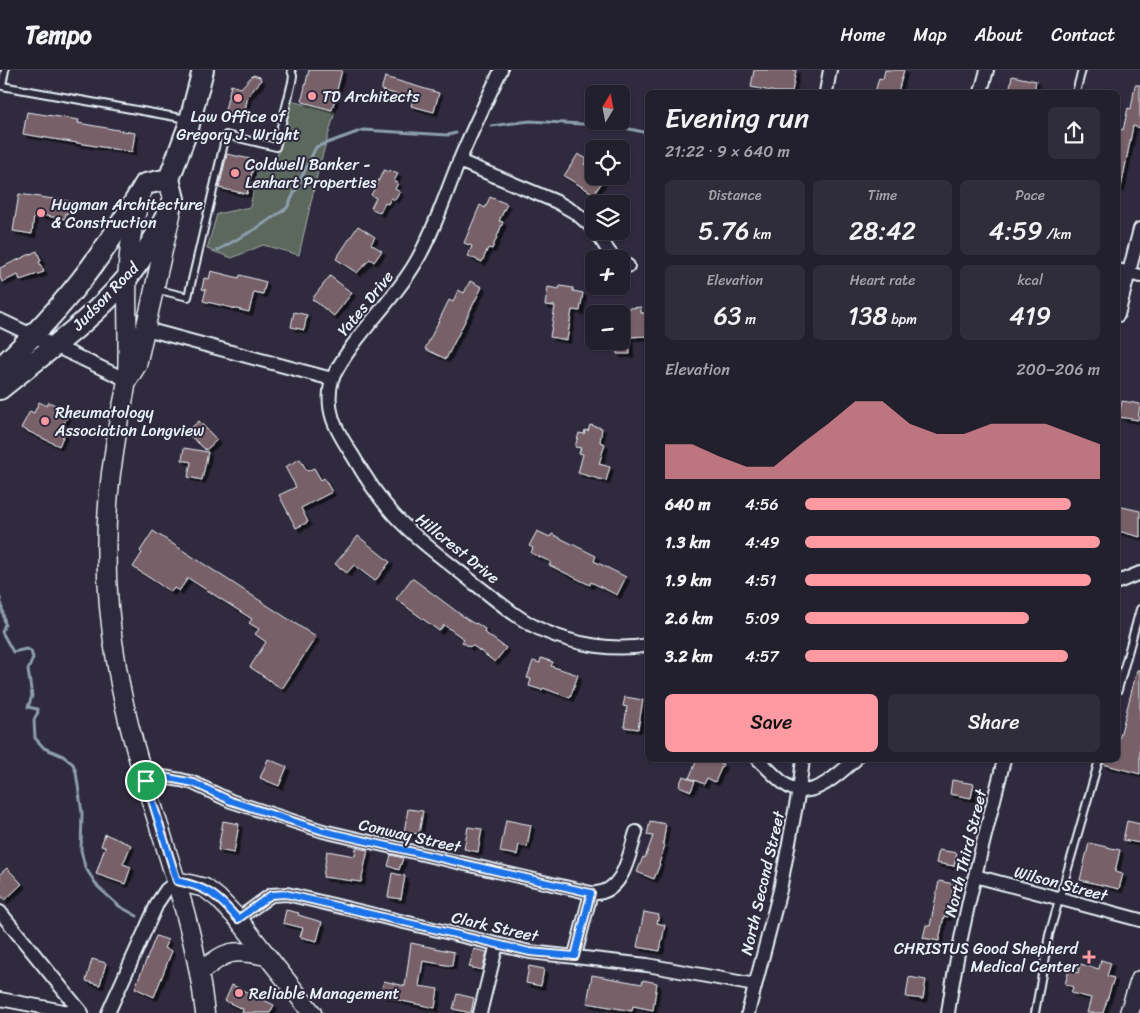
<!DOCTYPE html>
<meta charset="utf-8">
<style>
:root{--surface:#23202e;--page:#2f2d3a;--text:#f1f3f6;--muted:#a3a3aa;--line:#403e4a;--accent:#ff9aa2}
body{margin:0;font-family:Sriracha,sans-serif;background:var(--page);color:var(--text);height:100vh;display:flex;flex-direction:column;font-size:19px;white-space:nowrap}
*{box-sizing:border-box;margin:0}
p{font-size:16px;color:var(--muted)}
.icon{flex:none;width:28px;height:28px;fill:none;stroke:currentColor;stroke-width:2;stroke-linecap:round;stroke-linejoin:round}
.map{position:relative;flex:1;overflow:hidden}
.details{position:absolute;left:645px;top:20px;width:475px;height:672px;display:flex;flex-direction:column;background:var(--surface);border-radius:8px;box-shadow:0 1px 4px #0004,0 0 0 1px var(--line)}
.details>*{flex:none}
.needle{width:32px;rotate:10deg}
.buttons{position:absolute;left:585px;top:15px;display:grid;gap:10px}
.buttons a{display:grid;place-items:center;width:45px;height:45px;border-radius:8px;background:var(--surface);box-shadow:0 1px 4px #0004,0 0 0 1px var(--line);font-size:25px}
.pin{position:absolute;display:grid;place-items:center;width:42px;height:42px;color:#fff;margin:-21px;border:2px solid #fff;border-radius:50%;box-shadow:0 1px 5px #0007}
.round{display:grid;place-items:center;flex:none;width:52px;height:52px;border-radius:8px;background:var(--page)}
.headline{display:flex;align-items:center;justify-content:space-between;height:85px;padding:0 20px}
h1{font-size:28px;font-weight:600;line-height:38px}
.figures{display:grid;grid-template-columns:repeat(3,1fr);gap:8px;height:85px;padding:5px 20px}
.figures div{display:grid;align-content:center;border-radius:8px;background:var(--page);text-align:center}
.figures b{font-size:25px;font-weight:600}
.figures small{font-size:14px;font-weight:400}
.figures p{font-size:14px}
.chart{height:140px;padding:10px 20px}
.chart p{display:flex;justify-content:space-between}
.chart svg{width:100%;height:90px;margin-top:5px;fill:var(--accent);opacity:.7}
.primary-button{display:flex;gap:10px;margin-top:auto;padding:10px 20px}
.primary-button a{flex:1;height:58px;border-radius:8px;background:var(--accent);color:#111;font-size:20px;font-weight:600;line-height:58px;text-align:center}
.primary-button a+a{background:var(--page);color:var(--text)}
ul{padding:0 20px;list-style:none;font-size:16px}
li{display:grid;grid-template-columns:80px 60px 1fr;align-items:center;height:38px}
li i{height:12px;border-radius:6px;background:var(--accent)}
header{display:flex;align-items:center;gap:30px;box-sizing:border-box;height:70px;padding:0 25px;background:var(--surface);border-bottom:1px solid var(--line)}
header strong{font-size:24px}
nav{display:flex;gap:28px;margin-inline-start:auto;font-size:18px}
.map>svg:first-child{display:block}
</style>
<header>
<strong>Tempo</strong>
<nav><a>Home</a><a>Map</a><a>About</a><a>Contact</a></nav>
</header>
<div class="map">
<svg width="1140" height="943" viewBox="0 0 1140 943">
<defs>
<filter id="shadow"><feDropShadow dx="3.5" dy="3.5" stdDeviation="0" flood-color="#0009"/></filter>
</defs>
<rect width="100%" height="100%" fill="#2f2a3d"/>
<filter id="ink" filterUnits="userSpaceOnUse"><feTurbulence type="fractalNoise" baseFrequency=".02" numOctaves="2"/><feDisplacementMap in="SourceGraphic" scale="10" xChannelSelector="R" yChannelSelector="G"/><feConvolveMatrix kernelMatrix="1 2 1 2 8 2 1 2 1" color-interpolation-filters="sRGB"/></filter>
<g filter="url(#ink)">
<path fill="#5c685d" stroke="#a2acaa" d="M291,31L335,42L319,97L299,185L263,175L232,188L207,179L217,144L250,137L259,92L275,94Z"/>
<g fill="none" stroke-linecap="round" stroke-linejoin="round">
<path stroke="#8d9eae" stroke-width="3" d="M491,56L530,51L616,56L648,63
M218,180L257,158L287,138L316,77L363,60L448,65L456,63
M0,528L5,554L2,562L13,582L26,579L31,581L33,588L28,600L32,626L28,637L37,639L38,642L34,650L35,668L44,678L63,686L73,694L76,702L82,743L81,780L85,797L98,817L119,836L137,846"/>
</g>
<path fill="#786068" stroke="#e8f1f8" filter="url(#shadow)" d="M309,0H342L332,40L303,32L302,29Z
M754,0H796L792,22H776L751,17Z
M885,0H904L898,22H875L879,8L883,9Z
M253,5L260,7L261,11L248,26L243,49L224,44L231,15L241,18Z
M1012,6L1036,11L1034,22H1009Z
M385,7L439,23L434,42L411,36L413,29L381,20Z
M1135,15H1140V58L1133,56L1121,118H1118V58L1123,60L1128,38L1131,39Z
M27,42L79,50L78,53L135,63L132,82L23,64Z
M227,84L255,90L247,124L219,118Z
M578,84L587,89L584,94L594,100V106H606L594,124L564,106Z
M384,100L388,102L389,100L398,104L394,111L398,113L395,119L400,122L395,130L391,128L388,134L385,133L380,143L371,138L376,128L371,125Z
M19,124L74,132L72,141L69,140V143H66L65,149L34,144L32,164L13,161Z
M490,127L507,134L499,151L503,152L492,179L488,178L482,192L468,186L472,176L464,173L480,135L485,138Z
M358,156L375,167L371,174L382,181L374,192L370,189L357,203L336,189Z
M37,181L41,191L39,192L44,202L20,210L18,205L2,212L0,207V198Z
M211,201L239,208L240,205L266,212L263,224L254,222L249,242L203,231L206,220L202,219L204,208L209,209Z
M330,206L352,223L334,246L312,229Z
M470,211L482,217L446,289L425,279L449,230L453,232L458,220L464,223Z
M560,216L573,218V221L583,223L580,241L572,240L567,270L550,267L555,236L545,235L548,217L559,219Z
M641,237V243H648V266L629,267L630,284H617L616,271H621V239Z
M294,242L307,245L304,260L291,257Z
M1122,331L1140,334L1138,350L1119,347Z
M39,332L47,336L49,332L61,338L59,341L68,345L63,356L67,358L59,376L21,358L30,341L34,343Z
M199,351L217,370L206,380L189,365L191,358Z
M590,355L602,358L600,372L605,374L599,394L610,397L606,411L578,403L583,384L579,383L581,378L575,377L579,363L584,364L585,360L588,361Z
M184,378L208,382L202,410L188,407L191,392L182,390Z
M300,389L307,401L314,398L321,410L324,408L332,422L301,438L308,452L296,458L279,425L296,417L285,397Z
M1118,436L1140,441V467L1118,461Z
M153,461L316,567L282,619L250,597L266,572L255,564L259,559L249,553L252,549L188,508L179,521L174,518L171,522L133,497L142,483L140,481Z
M537,461L550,467L552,464L596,486L594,491L626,507L617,525L591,512L590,515L549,495L551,492L531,483L533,478L529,476Z
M358,466L390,492L375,511L354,495L347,503L335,494Z
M412,508L468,550L475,554L476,553L485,559L484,562L506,578L495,592L472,575L470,577L462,572L464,569L444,555L439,561L396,529Z
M541,588L553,592L551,596L578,605L570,628L543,618L542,620L529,616L531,609L527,608L533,591L540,593Z
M1137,600H1140V704L1103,694L1104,690H1118V674Z
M625,627L643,630L638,659L624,657L627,637L623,636Z
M268,689L287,697L279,716L260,708Z
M697,690H714L723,694L715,712L707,708L704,714L689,708Z
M683,706L695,711L691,721L679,716Z
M952,710L974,714L971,728L950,724Z
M408,739L423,741L419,764L404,762Z
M506,750L531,755L527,777L519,775L517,785L500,782Z
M223,751L239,754L234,783L218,780Z
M650,751L666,754L663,774L665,775L659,794H660L654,809L637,802L643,787L645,788L653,766L647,765Z
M1127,751L1140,754V773L1123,770Z
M468,757L482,759L478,782L464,779Z
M105,764L131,775L123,794L131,797L125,814L96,804L105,777L101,776Z
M1089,773L1120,780L1115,802L1123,804L1119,819L1080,810Z
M356,778L368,780L361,812L323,807L327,781L355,786Z
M939,780L957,783L954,796L936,793Z
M391,785L403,788L399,800L388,796Z
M7,798L22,814L5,830L0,824V804Z
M392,803L405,806L401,829L388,827Z
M939,811L954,814L948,847L944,846L939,871L923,868L926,855L930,856Z
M286,840L299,843L298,845L322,852L317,871L300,867L303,858L283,853Z
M644,842L659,845L657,853L665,855L660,881L637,877Z
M156,866L168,870L164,878L172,881L154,927L135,918Z
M411,873L454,882L452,896L423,891L419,916L438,919L435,938L402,931L380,924L384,911L405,916Z
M474,879L487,882L482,900L469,897Z
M92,889L106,893L100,915L86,911Z
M1101,890L1111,893L1107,906L1114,908L1103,943H1087L1091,928L1071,923L1073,917L1065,914L1069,900L1078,903L1080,894L1099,899Z
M529,896L544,899L541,916L526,913Z
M592,905L642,914L643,910L657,913L653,940L633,936L632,941L587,933Z
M909,907L926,910L923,929L906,927Z
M232,915L274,935L270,943H242L243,939L225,931Z
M457,924L474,928L471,943L453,939Z"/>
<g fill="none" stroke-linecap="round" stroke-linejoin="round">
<defs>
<path id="lane" d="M5,0L2,16L187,49
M1076,22L1082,0
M155,219L188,227L226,65L276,77L292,12L293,6L291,0
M1118,620L1140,539
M1035,943L1049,865L1099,690"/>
<path id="street" d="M826,22L830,0
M981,22L987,0
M459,91L557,132L576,143L594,159
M596,161L609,182L615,189
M621,192L628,196
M1118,200L1140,206
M1118,245L1140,159
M0,250L127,310
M146,259L332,309C353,265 392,234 416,192C434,161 445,126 458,94C471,62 486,31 501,0
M332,309C324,341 336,360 353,386C365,407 378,427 394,445C418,471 448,492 475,514C497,530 518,550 544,561C574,574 614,582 648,575
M1118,512L1140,503
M759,690C769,699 779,712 791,718C815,729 839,703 855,690
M146,711L163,707L181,710L193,713L231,731L323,761L591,823C623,826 629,785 636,762
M975,806L1140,850
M0,842L82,943
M238,849L271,825L287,824L530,882L647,895L755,915
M575,885L591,823
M0,929L74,943
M108,943L158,832L166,820L177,811
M480,943L497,874
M748,943L780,820L799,720L803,690
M948,943C960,857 983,774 1004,690"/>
<path id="secondary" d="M140,131C120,191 130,247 127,308C126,322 122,336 119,349C116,367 114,385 111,403C103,467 106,534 117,597C136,715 192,824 205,943
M129,308L137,295L171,145
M177,811L205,818L218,828L238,849L312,943
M200,902C227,880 232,879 267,886
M1129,943L1140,910"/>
<path id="primary" d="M0,298C38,262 74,223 104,179C119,158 132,136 145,114L169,109
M0,319C43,284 91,251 127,208C146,184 162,157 174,129L169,109L188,58L203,0"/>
</defs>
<use href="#lane" stroke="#e8f1f8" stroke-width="10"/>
<use href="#street" stroke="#e8f1f8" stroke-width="16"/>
<use href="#secondary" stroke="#e8f1f8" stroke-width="21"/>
<use href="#primary" stroke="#e8f1f8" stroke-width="24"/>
<use href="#lane" stroke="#2f2a3d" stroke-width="6"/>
<use href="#street" stroke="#2f2a3d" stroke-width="12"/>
<use href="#secondary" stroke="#2f2a3d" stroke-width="18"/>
<use href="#primary" stroke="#2f2a3d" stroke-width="20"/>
</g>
</g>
<g fill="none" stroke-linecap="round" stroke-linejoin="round" filter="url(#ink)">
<defs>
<path id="route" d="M163,707L194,713L231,731L323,761L591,823L575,886L530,882L286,824L271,825L238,849C218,826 207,817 177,811L146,711Z"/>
</defs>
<use href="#route" stroke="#fff" stroke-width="10"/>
<use href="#route" stroke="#1a73e8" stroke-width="6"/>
</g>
<g fill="#ff9aa2" stroke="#2f2a3d" stroke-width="2">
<circle cx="312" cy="26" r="5"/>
<circle cx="238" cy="28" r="5"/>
<circle cx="235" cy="103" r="5"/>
<circle cx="41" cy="143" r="5"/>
<circle cx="45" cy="351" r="5"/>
<path d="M1086.5 879.5h5v5h5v5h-5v5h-5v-5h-5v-5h5z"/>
<circle cx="239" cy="923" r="5"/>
</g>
<g text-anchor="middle" stroke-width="4" stroke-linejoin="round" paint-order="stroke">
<g font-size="16" fill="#e8f1f8" stroke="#2f2a3d" text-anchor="start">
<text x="322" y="32">TD Architects</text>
<text x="238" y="52" text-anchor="middle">Law Office of<tspan x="238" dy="18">Gregory J. Wright</tspan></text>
<text x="245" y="100">Coldwell Banker -<tspan x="245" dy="18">Lenhart Properties</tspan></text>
<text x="51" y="140">Hugman Architecture<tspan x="51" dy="18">&amp; Construction</tspan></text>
<text x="55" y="348">Rheumatology<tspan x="55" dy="18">Association Longview</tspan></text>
<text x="1078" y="884" text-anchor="end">CHRISTUS Good Shepherd<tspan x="1078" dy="18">Medical Center</tspan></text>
<text x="249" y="929">Reliable Management</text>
</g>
<g font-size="16" fill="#e8f1f8" stroke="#2f2a3d">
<text transform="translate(105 226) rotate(-46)" y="6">Judson Road</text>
<text transform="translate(365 233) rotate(-51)" y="6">Yates Drive</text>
<text transform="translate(458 478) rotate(39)" y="6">Hillcrest Drive</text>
<text transform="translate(410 765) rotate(13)" y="6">Conway Street</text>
<text transform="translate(965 783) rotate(-76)" y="6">North Third Street</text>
<text transform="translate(762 813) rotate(-77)" y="6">North Second Street</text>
<text transform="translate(1061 813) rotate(15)" y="6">Wilson Street</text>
<text transform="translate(495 856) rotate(13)" y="6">Clark Street</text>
</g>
</g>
</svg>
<div class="buttons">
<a><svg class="needle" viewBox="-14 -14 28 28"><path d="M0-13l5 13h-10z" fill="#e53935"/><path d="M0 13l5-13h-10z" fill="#a3a3aa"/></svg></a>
<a><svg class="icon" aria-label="locate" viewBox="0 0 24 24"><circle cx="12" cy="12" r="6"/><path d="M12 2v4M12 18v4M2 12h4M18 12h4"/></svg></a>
<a><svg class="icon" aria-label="layers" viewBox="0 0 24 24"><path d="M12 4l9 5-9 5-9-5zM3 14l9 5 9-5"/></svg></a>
<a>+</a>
<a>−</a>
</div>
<div class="pin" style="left:146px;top:711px;background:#1e9e55"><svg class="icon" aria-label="arrive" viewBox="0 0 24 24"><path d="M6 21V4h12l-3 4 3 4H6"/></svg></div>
<section class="details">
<div class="headline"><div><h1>Evening run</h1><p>21:22 · 9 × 640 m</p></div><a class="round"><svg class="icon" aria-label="share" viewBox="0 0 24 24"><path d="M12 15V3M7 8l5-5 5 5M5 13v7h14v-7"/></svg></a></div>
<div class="figures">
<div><p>Distance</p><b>5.76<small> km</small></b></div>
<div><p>Time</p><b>28:42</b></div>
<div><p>Pace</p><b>4:59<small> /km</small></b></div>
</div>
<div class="figures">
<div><p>Elevation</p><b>63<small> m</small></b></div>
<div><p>Heart rate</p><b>138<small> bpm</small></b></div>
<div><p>kcal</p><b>419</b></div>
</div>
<div class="chart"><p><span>Elevation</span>200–206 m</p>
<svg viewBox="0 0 160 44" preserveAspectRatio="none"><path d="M0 44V27L10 27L20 33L30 38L40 38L50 27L60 17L70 6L80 6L90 17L100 22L110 22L120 17L130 17L140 17L150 22L160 27V44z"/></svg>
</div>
<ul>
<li><b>640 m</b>4:56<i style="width:90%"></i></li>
<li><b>1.3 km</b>4:49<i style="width:100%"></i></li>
<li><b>1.9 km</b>4:51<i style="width:97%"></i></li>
<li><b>2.6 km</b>5:09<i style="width:76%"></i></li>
<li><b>3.2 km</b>4:57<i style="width:89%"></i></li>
</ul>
<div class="primary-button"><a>Save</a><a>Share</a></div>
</section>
</div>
